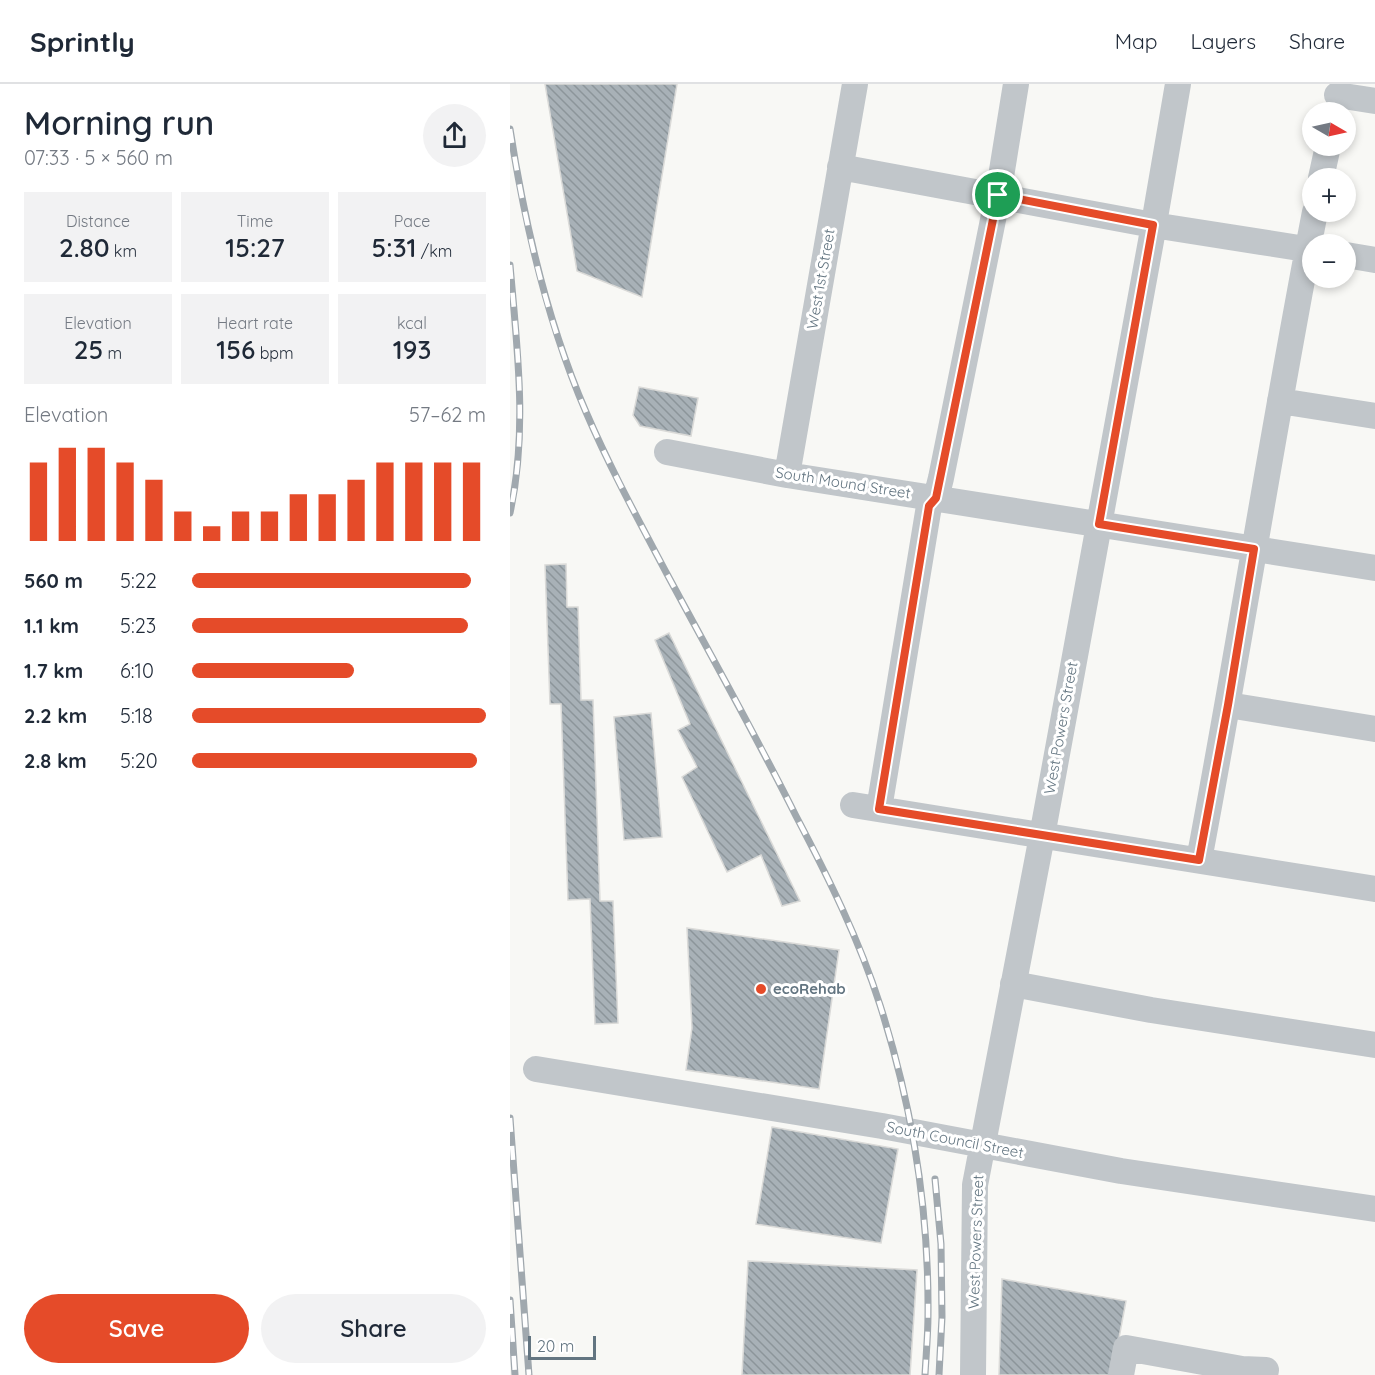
<!DOCTYPE html>
<meta charset="utf-8">
<style>
:root{--surface:#fff;--page:#f2f2f3;--text:#1f2937;--muted:#747a83;--line:#e0e1e3;--accent:#e54b29}
body{margin:0;font-family:Quicksand,sans-serif;background:var(--page);color:var(--text);height:100vh;display:flex;flex-direction:column;font-size:22px;white-space:nowrap}
*{box-sizing:border-box;margin:0}
p{font-size:20px;color:var(--muted)}
.icon{flex:none;width:33px;height:33px;fill:none;stroke:currentColor;stroke-width:2;stroke-linecap:round;stroke-linejoin:round}
.map{position:relative;flex:1;overflow:hidden}
.details{display:flex;flex-direction:column;background:var(--surface);width:510px}
.details>*{flex:none}
.needle{width:39px;rotate:99deg}
.tools{position:absolute;left:792px;top:18px;display:grid;gap:12px}
.tools a{display:grid;place-items:center;width:54px;height:54px;border-radius:50%;background:var(--surface);box-shadow:0 3px 9px #0003;font-size:30px}
.scale{position:absolute;left:18px;bottom:15px;width:68px;box-sizing:border-box;padding-left:6px;border:3px solid #637581;border-top:0;font-size:16px;line-height:21px;white-space:nowrap;color:#637581;-webkit-text-stroke:4px #fff;paint-order:stroke}
.pin{position:absolute;display:grid;place-items:center;width:51px;height:51px;color:#fff;margin:-26px;border:3px solid #fff;border-radius:50%;box-shadow:0 2px 6px #0007}
.round{display:grid;place-items:center;flex:none;width:63px;height:63px;border-radius:32px;background:var(--page)}
.summary{display:flex;align-items:center;justify-content:space-between;height:102px;padding:0 24px}
h1{font-size:33px;font-weight:600;line-height:45px}
.figures{display:grid;grid-template-columns:repeat(3,1fr);gap:9px;height:102px;padding:6px 24px}
.figures div{display:grid;align-content:center;border-radius:0px;background:var(--page);text-align:center}
.figures b{font-size:26px;font-weight:600}
.figures small{font-size:16px;font-weight:400}
.figures p{font-size:16px}
.chart{height:168px;padding:12px 24px}
.chart p{display:flex;justify-content:space-between}
.chart svg{width:100%;height:108px;margin-top:6px;stroke:var(--accent);stroke-width:6}
.primary-button{display:flex;gap:12px;margin-top:auto;padding:12px 24px}
.primary-button a{flex:1;height:69px;border-radius:36px;background:var(--accent);color:#fff;font-size:24px;font-weight:600;line-height:69px;text-align:center}
.primary-button a+a{background:var(--page);color:var(--text)}
ul{padding:0 24px;list-style:none;font-size:20px}
li{display:grid;grid-template-columns:96px 72px 1fr;align-items:center;height:45px}
li i{height:15px;border-radius:8px;background:var(--accent)}
header{display:flex;align-items:center;gap:36px;box-sizing:border-box;height:84px;padding:0 30px;background:var(--surface);border-bottom:2px solid var(--line)}
header strong{font-size:28px}
nav{display:flex;gap:33px;margin-inline-start:auto;font-size:21px}
main{display:flex;flex:1;min-height:0}
.map>svg:first-child{display:block}
</style>
<header>
<strong>Sprintly</strong>
<nav><a>Map</a><a>Layers</a><a>Share</a></nav>
</header>
<main>
<section class="details">
<div class="summary"><div><h1>Morning run</h1><p>07:33 · 5 × 560 m</p></div><a class="round"><svg class="icon" aria-label="share" viewBox="0 0 24 24"><path d="M12 15V3M7 8l5-5 5 5M5 13v7h14v-7"/></svg></a></div>
<div class="figures">
<div><p>Distance</p><b>2.80<small> km</small></b></div>
<div><p>Time</p><b>15:27</b></div>
<div><p>Pace</p><b>5:31<small> /km</small></b></div>
</div>
<div class="figures">
<div><p>Elevation</p><b>25<small> m</small></b></div>
<div><p>Heart rate</p><b>156<small> bpm</small></b></div>
<div><p>kcal</p><b>193</b></div>
</div>
<div class="chart"><p><span>Elevation</span>57–62 m</p>
<svg viewBox="0 0 160 44" preserveAspectRatio="none"><path d="M5 44V12M15 44V6M25 44V6M35 44V12M45 44V19M55 44V32M65 44V38M75 44V32M85 44V32M95 44V25M105 44V25M115 44V19M125 44V12M135 44V12M145 44V12M155 44V12"/></svg>
</div>
<ul>
<li><b>560 m</b>5:22<i style="width:95%"></i></li>
<li><b>1.1 km</b>5:23<i style="width:94%"></i></li>
<li><b>1.7 km</b>6:10<i style="width:55%"></i></li>
<li><b>2.2 km</b>5:18<i style="width:100%"></i></li>
<li><b>2.8 km</b>5:20<i style="width:97%"></i></li>
</ul>
<div class="primary-button"><a>Save</a><a>Share</a></div>
</section>
<div class="map">
<svg width="865" height="1291" viewBox="0 0 865 1291">
<defs>
<pattern id="building-back-hatch" width="6" height="6" patternUnits="userSpaceOnUse" patternTransform="scale(1.5)"><rect width="6" height="6" fill="#a8b1b7"/><path d="M-1 5l2 2M0 0l6 6M5-1l2 2" fill="none" stroke="#8c959a"/></pattern>
</defs>
<rect width="100%" height="100%" fill="#f8f8f5"/>
<path fill="url(#building-back-hatch)" stroke="#dadad8" stroke-width="1.5" d="M35,0H167L132,213L67,187Z
M129,303L188,314L181,352L130,342L123,331Z
M56,480L57,523H68L71,616H83L90,817H103L108,939L85,940L80,815L58,816L51,620H40L35,481Z
M159,549L290,817L272,822L251,771L217,788L172,693L187,683L168,646L180,640L145,556Z
M141,629L152,753L114,756L104,633Z
M177,844L329,866L309,1005L176,986L182,944Z
M262,1043L388,1065L371,1159L246,1140Z
M238,1177L407,1186L400,1291H232Z
M492,1195L616,1217L602,1291H489Z"/>
<g fill="none" stroke-linecap="round" stroke-linejoin="round">
<path stroke="#c1c6ca" stroke-width="26" d="M827,11L865,17
M330,83L643,141L802,166
M811,94L818,62
M836,171L865,176
M770,317L865,332
M157,368L277,391L865,484
M277,391L345,0
M718,621L865,645
M343,721L865,805
M369,725L419,422L426,414L431,394L488,111L506,0
M689,776C730,560 763,343 805,128
M503,900L641,926L865,961
M26,985L372,1042L611,1087L865,1125
M463,1291L465,1101L532,752L641,157L668,0
M611,1291L616,1264L732,1285L756,1286L755,1291"/>
<defs>
<path id="rail" d="M0,45C15,142 37,238 76,328C100,384 129,437 157,490C200,570 245,650 286,732C318,793 349,855 370,921C402,1021 419,1126 418,1231C418,1251 416,1271 415,1291
M0,181C7,263 18,347 0,429
M0,1034L19,1291
M425,1095L431,1160L432,1233L429,1291
M0,1216L5,1291"/>
</defs>
<use href="#rail" stroke="#a0a8ae" stroke-width="7"/>
<use href="#rail" stroke="#fff" stroke-width="4.5" stroke-dasharray="14" stroke-linecap="butt"/>
</g>
<g fill="none" stroke-linecap="round" stroke-linejoin="round">
<defs>
<path id="route" d="M488,111L643,141L589,440L744,465L718,621L689,776L369,725L419,422L426,414Z"/>
</defs>
<use href="#route" stroke="#fff" stroke-width="12"/>
<use href="#route" stroke="#e54b29" stroke-width="8"/>
</g>
<circle fill="#e54b29" stroke="#fff" stroke-width="2" cx="251" cy="905" r="6"/>
<g text-anchor="middle" stroke-width="6" stroke-linejoin="round" paint-order="stroke">
<g font-size="15" fill="#637581" stroke="#fff">
<text transform="translate(311 195) rotate(-80)" y="5">West 1st Street</text>
<text transform="translate(333 399) rotate(9)" y="5">South Mound Street</text>
<text transform="translate(551 644) rotate(-80)" y="5">West Powers Street</text>
<text transform="translate(445 1056) rotate(11)" y="5">South Council Street</text>
<text transform="translate(466 1158) rotate(-88)" y="5">West Powers Street</text>
</g>
<g font-size="15" font-weight="bold" fill="#637581" stroke="#fff" text-anchor="start">
<text x="263" y="910">ecoRehab</text>
</g>
</g>
</svg>
<div class="tools">
<a><svg class="needle" viewBox="-14 -14 28 28"><path d="M0-13l5 13h-10z" fill="#e53935"/><path d="M0 13l5-13h-10z" fill="#747a83"/></svg></a>
<a>+</a>
<a>−</a>
</div>
<div class="scale">20 m</div>
<div class="pin" style="left:488px;top:111px;background:#1e9e55"><svg class="icon" aria-label="arrive" viewBox="0 0 24 24"><path d="M6 21V4h12l-3 4 3 4H6"/></svg></div>
</div>
</main>
